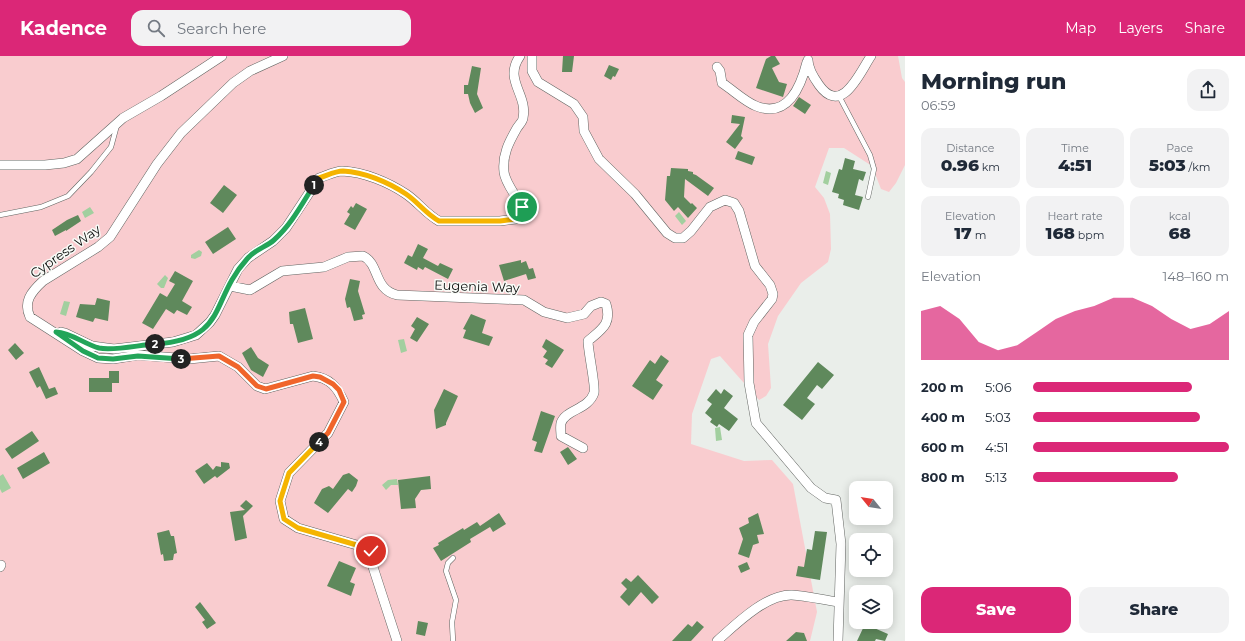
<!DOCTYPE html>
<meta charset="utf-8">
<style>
:root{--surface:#fff;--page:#f2f2f3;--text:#1f2937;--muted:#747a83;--accent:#db2777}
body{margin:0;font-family:Montserrat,sans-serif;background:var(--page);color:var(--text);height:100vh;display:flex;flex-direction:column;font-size:15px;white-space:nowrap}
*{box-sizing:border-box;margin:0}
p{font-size:13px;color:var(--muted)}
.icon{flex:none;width:22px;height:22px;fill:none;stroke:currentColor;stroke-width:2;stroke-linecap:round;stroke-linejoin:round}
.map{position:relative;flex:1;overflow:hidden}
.details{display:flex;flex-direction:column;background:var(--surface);width:340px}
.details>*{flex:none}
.needle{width:26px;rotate:300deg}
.tools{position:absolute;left:849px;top:425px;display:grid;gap:8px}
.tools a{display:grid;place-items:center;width:44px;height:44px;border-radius:8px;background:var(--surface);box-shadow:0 2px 10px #0003;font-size:20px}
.pin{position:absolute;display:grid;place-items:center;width:34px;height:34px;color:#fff;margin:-17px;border:2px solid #fff;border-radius:50%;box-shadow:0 1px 4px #0007}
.km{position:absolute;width:20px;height:20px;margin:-10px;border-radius:50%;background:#222;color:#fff;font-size:11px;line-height:20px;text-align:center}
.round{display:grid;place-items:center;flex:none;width:42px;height:42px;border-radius:12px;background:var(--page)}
.summary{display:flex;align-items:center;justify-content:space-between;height:68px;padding:0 16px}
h1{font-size:22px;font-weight:800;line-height:30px}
.metrics{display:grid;grid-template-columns:repeat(3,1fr);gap:6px;height:68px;padding:4px 16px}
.metrics div{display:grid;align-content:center;border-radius:10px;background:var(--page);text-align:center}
.metrics b{font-size:17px;font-weight:800}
.metrics small{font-size:11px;font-weight:400}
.metrics p{font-size:11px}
.chart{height:112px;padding:8px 16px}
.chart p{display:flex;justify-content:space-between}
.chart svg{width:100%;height:72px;margin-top:4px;fill:var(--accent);opacity:.7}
.cta{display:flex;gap:8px;margin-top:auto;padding:8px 16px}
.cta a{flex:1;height:46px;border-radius:12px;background:var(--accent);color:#fff;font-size:16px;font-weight:800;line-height:46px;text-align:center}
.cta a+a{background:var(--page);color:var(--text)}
ul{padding:0 16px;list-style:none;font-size:13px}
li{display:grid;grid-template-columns:64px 48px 1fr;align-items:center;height:30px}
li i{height:10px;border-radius:5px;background:var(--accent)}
header{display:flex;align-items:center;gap:24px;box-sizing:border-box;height:56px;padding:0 20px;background:var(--accent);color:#fff}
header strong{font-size:19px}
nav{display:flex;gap:22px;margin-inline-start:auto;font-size:14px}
.search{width:280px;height:36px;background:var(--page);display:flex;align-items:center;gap:10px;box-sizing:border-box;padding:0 14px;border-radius:12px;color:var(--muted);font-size:15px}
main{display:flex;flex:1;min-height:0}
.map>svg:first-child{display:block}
</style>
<header>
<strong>Kadence</strong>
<div class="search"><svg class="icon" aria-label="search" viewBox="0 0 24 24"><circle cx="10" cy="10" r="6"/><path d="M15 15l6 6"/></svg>Search here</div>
<nav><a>Map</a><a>Layers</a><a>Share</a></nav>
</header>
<main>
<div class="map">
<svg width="905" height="585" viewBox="0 0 905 585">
<rect width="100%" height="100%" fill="#eaeeea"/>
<path fill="#f9cccf" d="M0,0H898L902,22L905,26V109L896,127L889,136L881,133L872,110L844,92H829L815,131L824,142L830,158L831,193L828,206L801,227L778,260L768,288L771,332L766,340L759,344L720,300L711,303L692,358L691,388L744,405L772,404L793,428L817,556L810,585H0Z"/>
<path fill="#a2cf9f" d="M826,115L831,117L828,129L823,127Z
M90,151L94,157L85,162L82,156Z
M679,156L686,165L682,169L675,160Z
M199,194L202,196L201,200L195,203L191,202V199Z
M165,219L168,222L164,232H161L157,228Z
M64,245L70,246L66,260L60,258Z
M404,283L407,295L401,297L398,284Z
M720,371L722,384L716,385L715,372Z
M3,418L11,432L2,437L0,433V420Z
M397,423L398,429H391L386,434L382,429L388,424Z"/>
<path fill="#5f895c" d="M563,0H574L572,16H562Z
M771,0H775L780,8L772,12L779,26L787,28L783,41L756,32L766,3Z
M609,9L619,13L615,21L613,20L611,24L604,20Z
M472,10L481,12L477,38L483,52L475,57L470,47L468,38H464V29H468Z
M799,41L811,49L805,58L793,50Z
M732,59L745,61L741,80L743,82L735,93L726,86L740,68L731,67Z
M738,95L755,101L752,109L735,103Z
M845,102L855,105L853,113L866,116L863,125L859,123L855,139L863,141L859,154L843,149L844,144L838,142L839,138L832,136L839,113L842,114Z
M671,112L688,113V115L693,116V118L696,119L714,132L708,140L685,123L684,141L691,148L692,147L697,152L688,162L678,151L674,155L665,144L667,120H670Z
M224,129L237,139L223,157L210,147Z
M356,147L367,153L355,174L344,168L350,158L347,156L351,150L353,152Z
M78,159L81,165L66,175V174L55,180L52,174L67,164Z
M228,171L236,183L213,198L205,186Z
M418,188L428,193L423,202L438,210L440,207L453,213L448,223L425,211L423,214L418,211L417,214L404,207L408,199L412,201Z
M521,204V207L526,205L529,213L533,212L536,222L528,224L526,218L504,225L499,209Z
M175,215L193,225L182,245L192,251L187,259L177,254L174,258L166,253L153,273L142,267L160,237L167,241L175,228L169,225Z
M350,223L360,225L358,235L365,258L362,259L363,263L354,265L350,251L347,252L345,243Z
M97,242L110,245L108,265L95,262L93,266L76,261L80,248L95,249Z
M305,252L313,283L298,287L293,268H290L289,256Z
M471,258L486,264L482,277L493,281L489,290L463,282L466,274L463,273Z
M417,261L429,268L417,286L410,282L415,273L411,270Z
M546,283L564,294L552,312L545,308L548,304L543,301L547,295L542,291Z
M15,287L24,297L16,304L8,294Z
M251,291L258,302L269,309L263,321L251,314L242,297Z
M661,299L669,305L656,324L663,329L653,344L632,330L650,304L655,308Z
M818,306L834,319L822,333L817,329L807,342L815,348L802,364L783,349Z
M39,311L49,333L55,331L58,338L46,343L40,330L37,332L29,316Z
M109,315H119V327H112V336H89V322H109Z
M444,333L458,340L446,367V369L436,373L434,354Z
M716,333L721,338L724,333L733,340L724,352L738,363L729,375L719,368L717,371L710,366L712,363L705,357L712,348L707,344Z
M541,355L555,360L542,397L534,395L537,386L532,384Z
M32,375L39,385L12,403L5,393Z
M568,391L577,403L568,409L560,396Z
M44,396L50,407L23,423L17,412Z
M221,406L229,407L230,412L217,422L215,420L204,428L195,415L207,407L213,414L216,410L221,411Z
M349,417L358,424L356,430L352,436L348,433L328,457L314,447L322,433L329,430L333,433L343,419Z
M430,420L431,433L421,434L415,443L416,452L401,453L398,424Z
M246,444L253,450L243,460L247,482L235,485L230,456L245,454L240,450Z
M499,457L506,468L493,476L490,471L470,483L471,486L441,505L433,492L439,489L438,487L463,472L464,474L477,466L480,470Z
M758,457L764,478L757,479L759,487L753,489L749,502L738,498L743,483L739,472L749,467L748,462Z
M169,474L171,480H174L177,497L174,498L173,504L164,505L163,498L161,499L157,477Z
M815,475L827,476L820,524L796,520L798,510L804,511L807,493L812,494Z
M339,505L356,512L350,526L355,528L351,540L327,530Z
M747,506L750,513L741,517L738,510Z
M638,519L659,541L652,548L641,536L629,550L620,541L627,533L621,527L626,522L631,526Z
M200,546L216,567L207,573L202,566L205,564L195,551Z
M418,565L428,567L425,580L416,578Z
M697,565L704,571L691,585H672L688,568L692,571Z
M865,568L888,578L885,585L876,583L875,585H857Z
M796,576L804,577L807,585H786Z"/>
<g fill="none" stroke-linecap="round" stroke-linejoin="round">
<defs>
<path id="lane" d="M839,40L870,99L874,113L868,141
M0,159L41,151L68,140L91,116L111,91L117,69
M453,502L448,507L446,515L456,544L452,566L453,585"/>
<path id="street" d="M283,0L250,15L233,27L181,77L157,108L110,181L98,191L43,225C31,236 23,246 30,261L83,295L98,302L113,303L138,299L189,303L219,300L238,311L257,330L265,333L313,320C330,322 337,331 344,346L328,377L289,417L280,445L284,463L298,472L367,492C373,498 373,503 373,511L397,585
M532,0V15L538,26L574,48L583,61L584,75L599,103L635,138L667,177L675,182H683L691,175L710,151L725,144L734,147L739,155L755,210L770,229L773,238L772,243L754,266L748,279L749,327L756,367L811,432L825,442L836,444L841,488L838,585
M808,4C808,13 814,22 819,29C842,61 860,16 871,0
M717,11L720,15L722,27C733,34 744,45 756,50C788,63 801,30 807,6
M0,109H45L64,107L77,103L123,62L161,40L222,0
M230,230L250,234L282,215L324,211L348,201L363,200C380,208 373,233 397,239L524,244L544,256L567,262L584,258L591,250L601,246L606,248C612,268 602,273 588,285C588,295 596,331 594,337C588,354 566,353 561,367C560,371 561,376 561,380L583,392
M61,276L65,277L92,290L114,293L173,286L196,279L210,266L215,259L238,213L248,202L273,185L286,172L319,122C326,120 335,115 342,115C364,116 388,126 406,138C418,146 426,158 439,165H500L516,163L520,158L522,151C517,141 505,127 504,116C502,99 509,86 517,72C519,69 523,65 523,62C528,38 503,24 520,0
M0,511L1,509
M717,585C736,568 766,538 792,539C808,540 823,544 839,546"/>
</defs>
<use href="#lane" stroke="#616461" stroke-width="5.5"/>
<use href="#street" stroke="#616461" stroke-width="10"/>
<use href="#lane" stroke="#fff" stroke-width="4.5"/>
<use href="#street" stroke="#fff" stroke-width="9"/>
</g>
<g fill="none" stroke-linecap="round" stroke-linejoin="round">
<defs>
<path id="split-1" d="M314,129L319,122C326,120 335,115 343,115C364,116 388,126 406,138C418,146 426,158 439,165H500L516,163L520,158L522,151"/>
<path id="split-2" d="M155,288C229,283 209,245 247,203C254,194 266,191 274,184C291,169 302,148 314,129"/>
<path id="split-3" d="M155,288C139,289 114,295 99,292C84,288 72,277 56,276L83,295L98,302L113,303L138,300L181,303"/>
<path id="split-4" d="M181,303L219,300L238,311L257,330L266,333L313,320L320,321L333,328L339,334L344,346L328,377L319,386"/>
<path id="split-5" d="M319,386L289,417L280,445L284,463L298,472L367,492L371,495"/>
</defs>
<use href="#split-1" stroke="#fff" stroke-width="8"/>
<use href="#split-2" stroke="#fff" stroke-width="8"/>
<use href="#split-3" stroke="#fff" stroke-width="8"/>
<use href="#split-4" stroke="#fff" stroke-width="8"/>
<use href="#split-5" stroke="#fff" stroke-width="8"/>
<use href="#split-1" stroke="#f5b400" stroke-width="5"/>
<use href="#split-2" stroke="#22a559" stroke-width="5"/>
<use href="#split-3" stroke="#22a559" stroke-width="5"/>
<use href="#split-4" stroke="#f0652b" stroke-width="5"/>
<use href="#split-5" stroke="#f5b400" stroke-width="5"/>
</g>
<g text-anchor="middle" stroke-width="3" stroke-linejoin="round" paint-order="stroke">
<g font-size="13" fill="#0d0e0d" stroke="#f8fbf7">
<text transform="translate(65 195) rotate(-35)" y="5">Cypress Way</text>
<text transform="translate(477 230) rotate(2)" y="5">Eugenia Way</text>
</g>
</g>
</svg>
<div class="tools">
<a><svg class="needle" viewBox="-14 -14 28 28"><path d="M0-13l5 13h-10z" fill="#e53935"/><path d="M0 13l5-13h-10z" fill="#747a83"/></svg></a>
<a><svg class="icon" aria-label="locate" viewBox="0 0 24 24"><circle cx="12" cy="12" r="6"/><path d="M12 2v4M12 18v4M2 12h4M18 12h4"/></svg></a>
<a><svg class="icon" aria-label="layers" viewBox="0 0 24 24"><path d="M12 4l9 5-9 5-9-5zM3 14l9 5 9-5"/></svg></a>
</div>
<div class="pin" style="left:522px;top:151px;background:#1e9e55"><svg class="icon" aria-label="arrive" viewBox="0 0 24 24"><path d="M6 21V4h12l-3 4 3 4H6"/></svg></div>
<div class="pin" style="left:371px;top:495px;background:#d93025"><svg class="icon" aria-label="check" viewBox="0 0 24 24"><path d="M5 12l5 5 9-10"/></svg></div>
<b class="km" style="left:314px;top:129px">1</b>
<b class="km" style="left:155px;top:288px">2</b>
<b class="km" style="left:181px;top:303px">3</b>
<b class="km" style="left:319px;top:386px">4</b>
</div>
<section class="details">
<div class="summary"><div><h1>Morning run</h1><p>06:59</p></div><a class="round"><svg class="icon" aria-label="share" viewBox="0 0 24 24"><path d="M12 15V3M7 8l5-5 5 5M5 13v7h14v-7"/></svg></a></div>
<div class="metrics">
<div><p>Distance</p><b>0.96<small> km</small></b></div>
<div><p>Time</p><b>4:51</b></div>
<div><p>Pace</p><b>5:03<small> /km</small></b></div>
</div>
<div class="metrics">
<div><p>Elevation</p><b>17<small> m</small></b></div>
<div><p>Heart rate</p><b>168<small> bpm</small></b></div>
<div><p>kcal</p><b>68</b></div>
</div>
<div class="chart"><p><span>Elevation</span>148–160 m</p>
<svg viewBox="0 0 160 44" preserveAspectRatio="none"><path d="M0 44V14L10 11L20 19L30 33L40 38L50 35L60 27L70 19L80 14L90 11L100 6L110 6L120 11L130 19L140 25L150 22L160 14V44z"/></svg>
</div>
<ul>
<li><b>200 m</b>5:06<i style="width:81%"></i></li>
<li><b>400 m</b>5:03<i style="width:85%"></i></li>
<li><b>600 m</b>4:51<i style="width:100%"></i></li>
<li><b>800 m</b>5:13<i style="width:74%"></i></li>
</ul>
<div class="cta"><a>Save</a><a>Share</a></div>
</section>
</main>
